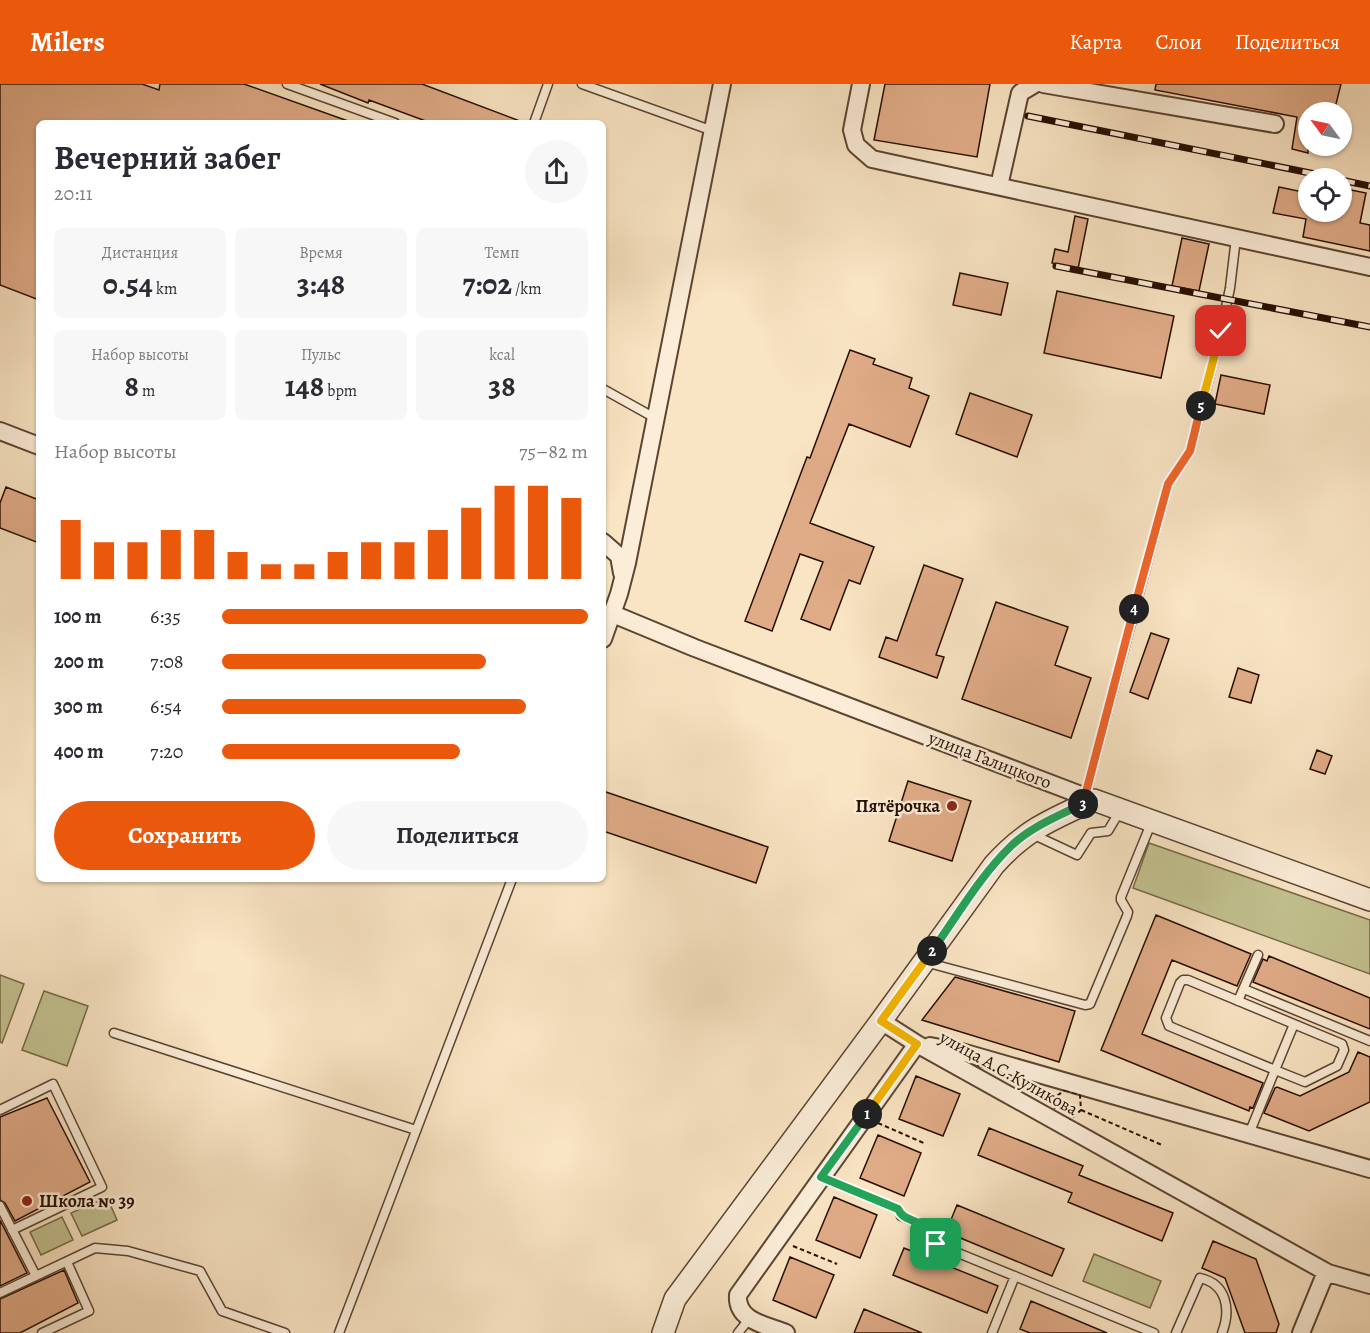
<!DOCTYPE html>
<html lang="ru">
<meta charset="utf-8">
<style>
:root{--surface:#fff;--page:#f7f7f7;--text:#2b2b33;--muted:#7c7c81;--accent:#ea580c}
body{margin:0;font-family:Alegreya,serif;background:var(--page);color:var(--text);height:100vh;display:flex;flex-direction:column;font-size:22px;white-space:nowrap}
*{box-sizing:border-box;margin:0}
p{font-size:20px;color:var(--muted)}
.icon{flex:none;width:33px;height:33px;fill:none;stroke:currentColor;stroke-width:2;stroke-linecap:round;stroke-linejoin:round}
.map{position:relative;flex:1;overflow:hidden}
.side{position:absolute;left:36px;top:36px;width:570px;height:762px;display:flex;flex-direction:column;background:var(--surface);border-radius:9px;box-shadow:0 2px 4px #0004}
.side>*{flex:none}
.needle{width:39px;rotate:303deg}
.tools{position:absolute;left:1298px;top:18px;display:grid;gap:12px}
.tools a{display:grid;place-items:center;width:54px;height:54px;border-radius:50%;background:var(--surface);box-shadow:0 2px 4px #0004;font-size:30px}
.pin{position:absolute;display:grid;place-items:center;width:51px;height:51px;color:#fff;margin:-26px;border-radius:12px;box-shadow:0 3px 9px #0006}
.km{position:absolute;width:30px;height:30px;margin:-15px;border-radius:50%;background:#222;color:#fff;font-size:16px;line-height:30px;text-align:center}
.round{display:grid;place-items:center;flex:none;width:63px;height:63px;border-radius:32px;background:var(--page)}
.overview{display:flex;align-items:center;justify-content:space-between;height:102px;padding:0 18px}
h1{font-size:33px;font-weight:700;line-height:45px}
.stats{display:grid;grid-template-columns:repeat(3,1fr);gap:9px;height:102px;padding:6px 18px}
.stats div{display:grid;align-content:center;border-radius:9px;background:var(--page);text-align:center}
.stats b{font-size:30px;font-weight:700}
.stats small{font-size:16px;font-weight:400}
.stats p{font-size:16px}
.chart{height:168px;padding:12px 18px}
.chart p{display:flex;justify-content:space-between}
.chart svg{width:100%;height:108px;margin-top:6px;stroke:var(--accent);stroke-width:6}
.button{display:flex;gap:12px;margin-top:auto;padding:12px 18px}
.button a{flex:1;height:69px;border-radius:36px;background:var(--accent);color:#fff;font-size:24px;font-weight:700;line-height:69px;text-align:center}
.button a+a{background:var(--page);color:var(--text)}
ul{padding:0 18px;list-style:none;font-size:20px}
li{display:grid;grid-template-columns:96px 72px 1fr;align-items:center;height:45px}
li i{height:15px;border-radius:8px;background:var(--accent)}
header{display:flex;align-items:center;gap:36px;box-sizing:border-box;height:84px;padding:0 30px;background:var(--accent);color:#fff}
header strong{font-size:28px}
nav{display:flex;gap:33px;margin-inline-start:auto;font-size:21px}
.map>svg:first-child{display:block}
</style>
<header>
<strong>Milers</strong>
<nav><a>Карта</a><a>Слои</a><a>Поделиться</a></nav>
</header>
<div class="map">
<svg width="1370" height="1249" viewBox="0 0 1370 1249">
<rect width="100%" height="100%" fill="#f9e4c3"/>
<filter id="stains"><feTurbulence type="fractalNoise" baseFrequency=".00333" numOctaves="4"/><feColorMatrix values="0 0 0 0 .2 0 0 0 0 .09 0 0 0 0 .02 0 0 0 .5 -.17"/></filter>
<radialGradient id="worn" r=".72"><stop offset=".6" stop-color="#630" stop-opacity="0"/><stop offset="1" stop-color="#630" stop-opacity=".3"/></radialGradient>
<path fill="#c3c290" stroke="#766848" stroke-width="1.5" d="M1149,759L1370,836V890L1133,804Z
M0,891L24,900L2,959L0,958Z
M44,907L88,922L67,982L22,966Z
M107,1113L117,1136L82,1152L71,1129Z
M62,1133L73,1156L41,1171L30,1148Z
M1094,1170L1161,1197L1150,1224L1083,1197Z"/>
<path fill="#e0ac88" stroke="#280f00" stroke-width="1.5" d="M0,0H142L159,6L160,0H244L348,37L39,39V216L0,201Z
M320,0H422L525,39H431L369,16L368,19Z
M885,0H990L977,73L874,56Z
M1156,0H1341L1334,28H1308V69L1292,65L1297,33L1155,6Z
M1279,103L1308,109V128H1341V104L1366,109L1360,139L1370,141V167L1303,153L1306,135L1273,129Z
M1075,132L1088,135L1078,185L1052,179L1055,165L1068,168Z
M1182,154L1209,160L1199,207L1172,202Z
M960,189L1008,199L1001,231L953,221Z
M1057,207L1174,232L1161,294L1044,269Z
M850,266L875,275L873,280L912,294L909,304L929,312L910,363L849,340L810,439L874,463L860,500L849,496L830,546L801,535L823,478L800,470L772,547L745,537L807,373L810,374Z
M1221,291L1270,301L1264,330L1215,320Z
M970,309L1032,331L1017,373L956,350Z
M6,403L39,416V459L0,444V419Z
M924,481L963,495L936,571L944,573L937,594L879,573L886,553L897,557Z
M996,518L1068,543L1055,581L1091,594L1071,654L962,615Z
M1151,549L1169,555L1148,615L1130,608Z
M1238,584L1259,591L1251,619L1229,613Z
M1317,666L1332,672L1325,690L1310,685Z
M908,697L971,717L952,777L889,757Z
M603,707L768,763L756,799L603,747Z
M1156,831L1251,870L1237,902L1172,876L1142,950L1263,999L1253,1024L1250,1023L1249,1027L1101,966Z
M1269,872L1370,914V945L1253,898L1263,875L1267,877Z
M955,893L1075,927L1059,978L922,936Z
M1358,968L1370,973V1018L1309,1047L1264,1029L1275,1004L1277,1003L1300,1012L1349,988Z
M916,992L960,1010L943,1052L899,1035Z
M47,1014L90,1098L15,1137L5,1119L0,1116V1033Z
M989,1044L1083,1082L1079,1091L1173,1129L1162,1157L1068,1118L1072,1109L978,1071Z
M878,1051L921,1069L904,1112L860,1094Z
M834,1113L877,1131L860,1174L816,1156Z
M957,1121L1064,1165L1052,1192L946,1148Z
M0,1136L27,1189L0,1202Z
M1213,1157L1256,1175L1279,1240L1276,1249H1245L1225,1194L1202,1184Z
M904,1164L998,1202L987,1229L893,1191Z
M790,1173L834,1191L816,1234L773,1216Z
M64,1186L78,1219L20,1249H0V1215Z
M1031,1217L1107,1249H1030L1020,1245Z
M864,1225L922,1249H854Z"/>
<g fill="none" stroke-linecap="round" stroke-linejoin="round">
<defs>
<path id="service" d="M287,0L395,39
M582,0L713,47
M534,39L548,0
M603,305L655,334
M1085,712L1168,400L1190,367L1221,247L1230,204L1236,154
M1032,750L1077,771L1091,749L1108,747L1121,725
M925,878L1085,921L1090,920L1127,832L1128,828L1121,816V813L1152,737
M1244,905L1370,957
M1238,917L1258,871
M114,949L416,1046
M0,1026L53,1000L102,1103L12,1146
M1249,1050L1275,986L1169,942L1166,934L1180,899L1183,896H1188L1342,960L1344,966L1337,982L1305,998L1275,986L1294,940
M0,1122L36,1192
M901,1132L923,1141L931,1157L936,1160L1154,1249
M0,1209L95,1164L128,1167L200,1187L222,1227L285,1249
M42,1249L89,1227L67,1178
M339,1249L512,795
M738,1249L750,1234
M992,1249L1015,1192
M1176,1249L1200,1194C1227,1200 1231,1226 1222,1249"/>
<path id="minor" d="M861,0L852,46L856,61L872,75L1370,183
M1043,0L1275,40
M999,102L1020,9L1035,0
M0,347L39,362
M603,458L619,472L622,489
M613,530L695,564L1094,716
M603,555L619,510L627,479L722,0
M917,960L1328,1189L1370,1201
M930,962L962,968L1370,1085
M786,1249C766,1241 736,1237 738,1211L917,960L881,937
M1301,1249L1326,1188"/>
<path id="tertiary" d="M663,1249L675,1215L881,937L994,781C1025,746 1052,735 1094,716L1370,816"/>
</defs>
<use href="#service" stroke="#5c4431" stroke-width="11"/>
<use href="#minor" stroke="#5c4431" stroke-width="20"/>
<use href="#tertiary" stroke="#5c4431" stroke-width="24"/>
<path stroke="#280f00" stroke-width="2" stroke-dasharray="4.5 3" stroke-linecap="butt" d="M1065,1006L1080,1011L1081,1026L1069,1037L1055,1029L1054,1014Z
M1081,1026L1162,1061
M878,1039L926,1060
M838,1100L893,1123
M793,1162L837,1180"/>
<use href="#service" stroke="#fbedd8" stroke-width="8"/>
<use href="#minor" stroke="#fbedd8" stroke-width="16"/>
<use href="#tertiary" stroke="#fbedd8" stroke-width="21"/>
<defs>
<path id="rail" d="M1028,32L1335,94
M1341,96L1370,102
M1056,182L1370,243"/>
</defs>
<use href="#rail" stroke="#280f00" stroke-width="7"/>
<use href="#rail" stroke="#fbedd8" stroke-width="4.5" stroke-dasharray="14" stroke-linecap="butt"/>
</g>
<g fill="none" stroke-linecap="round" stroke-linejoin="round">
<defs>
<path id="split-1" d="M867,1030L821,1093L898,1125C903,1136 912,1134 921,1141C928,1146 928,1155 936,1160"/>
<path id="split-2" d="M867,1030L917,960L881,937L932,867"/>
<path id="split-3" d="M932,867C957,832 980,792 1011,762C1031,743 1058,732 1083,720"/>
<path id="split-4" d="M1083,720L1094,716L1085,712L1134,525"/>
<path id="split-5" d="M1134,525L1168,400L1190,367L1201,322"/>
<path id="split-6" d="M1201,322L1221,247"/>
</defs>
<use href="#split-1" stroke="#fff" stroke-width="12"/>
<use href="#split-2" stroke="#fff" stroke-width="12"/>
<use href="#split-3" stroke="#fff" stroke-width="12"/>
<use href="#split-4" stroke="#fff" stroke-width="12"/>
<use href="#split-5" stroke="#fff" stroke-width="12"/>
<use href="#split-6" stroke="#fff" stroke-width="12"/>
<use href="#split-1" stroke="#22a559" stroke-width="8"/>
<use href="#split-2" stroke="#f5b400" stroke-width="8"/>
<use href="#split-3" stroke="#22a559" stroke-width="8"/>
<use href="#split-4" stroke="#f0652b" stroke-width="8"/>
<use href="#split-5" stroke="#f0652b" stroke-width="8"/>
<use href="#split-6" stroke="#f5b400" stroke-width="8"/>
</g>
<g fill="#8f2418" stroke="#fbedd8" stroke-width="2">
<circle cx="952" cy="722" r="6"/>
<circle cx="27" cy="1117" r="6"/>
</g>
<g text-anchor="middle" stroke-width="5" stroke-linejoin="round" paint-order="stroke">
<g font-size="18" fill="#280f00" stroke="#fbedd8">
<text transform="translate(990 676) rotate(21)" y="6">улица Галицкого</text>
<text transform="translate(1009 989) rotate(29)" y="6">улица А.С.Куликова</text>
</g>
<g font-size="18" font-weight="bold" fill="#280f00" stroke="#fbedd8" text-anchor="end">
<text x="940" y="728">Пятёрочка</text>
<text x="39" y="1123" text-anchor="start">Школа № 39</text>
</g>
</g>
<rect width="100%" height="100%" filter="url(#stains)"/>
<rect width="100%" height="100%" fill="url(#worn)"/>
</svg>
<div class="tools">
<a><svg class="needle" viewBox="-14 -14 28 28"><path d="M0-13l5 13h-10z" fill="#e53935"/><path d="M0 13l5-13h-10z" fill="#7c7c81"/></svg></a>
<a><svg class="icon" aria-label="locate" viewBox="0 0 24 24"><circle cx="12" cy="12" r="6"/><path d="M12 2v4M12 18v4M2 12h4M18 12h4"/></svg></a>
</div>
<div class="pin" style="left:936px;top:1160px;background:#1e9e55"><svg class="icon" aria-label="arrive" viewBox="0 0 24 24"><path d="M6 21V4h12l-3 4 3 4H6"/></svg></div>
<div class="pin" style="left:1221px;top:247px;background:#d93025"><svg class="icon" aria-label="check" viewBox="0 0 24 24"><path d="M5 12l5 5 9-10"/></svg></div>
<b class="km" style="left:867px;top:1030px">1</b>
<b class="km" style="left:932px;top:867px">2</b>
<b class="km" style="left:1083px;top:720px">3</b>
<b class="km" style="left:1134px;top:525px">4</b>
<b class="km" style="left:1201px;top:322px">5</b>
<section class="side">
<div class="overview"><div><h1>Вечерний забег</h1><p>20:11</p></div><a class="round"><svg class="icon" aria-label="share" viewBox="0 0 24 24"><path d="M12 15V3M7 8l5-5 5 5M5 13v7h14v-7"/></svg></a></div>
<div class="stats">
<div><p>Дистанция</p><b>0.54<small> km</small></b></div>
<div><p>Время</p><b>3:48</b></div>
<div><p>Темп</p><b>7:02<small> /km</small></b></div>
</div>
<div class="stats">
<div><p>Набор высоты</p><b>8<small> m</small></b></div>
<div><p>Пульс</p><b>148<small> bpm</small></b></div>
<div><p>kcal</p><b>38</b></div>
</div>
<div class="chart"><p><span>Набор высоты</span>75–82 m</p>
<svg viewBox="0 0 160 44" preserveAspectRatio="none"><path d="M5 44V20M15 44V29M25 44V29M35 44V24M45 44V24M55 44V33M65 44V38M75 44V38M85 44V33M95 44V29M105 44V29M115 44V24M125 44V15M135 44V6M145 44V6M155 44V11"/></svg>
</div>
<ul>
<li><b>100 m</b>6:35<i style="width:100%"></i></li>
<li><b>200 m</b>7:08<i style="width:72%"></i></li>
<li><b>300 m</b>6:54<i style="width:83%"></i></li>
<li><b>400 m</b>7:20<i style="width:65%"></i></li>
</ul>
<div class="button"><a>Сохранить</a><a>Поделиться</a></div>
</section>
</div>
